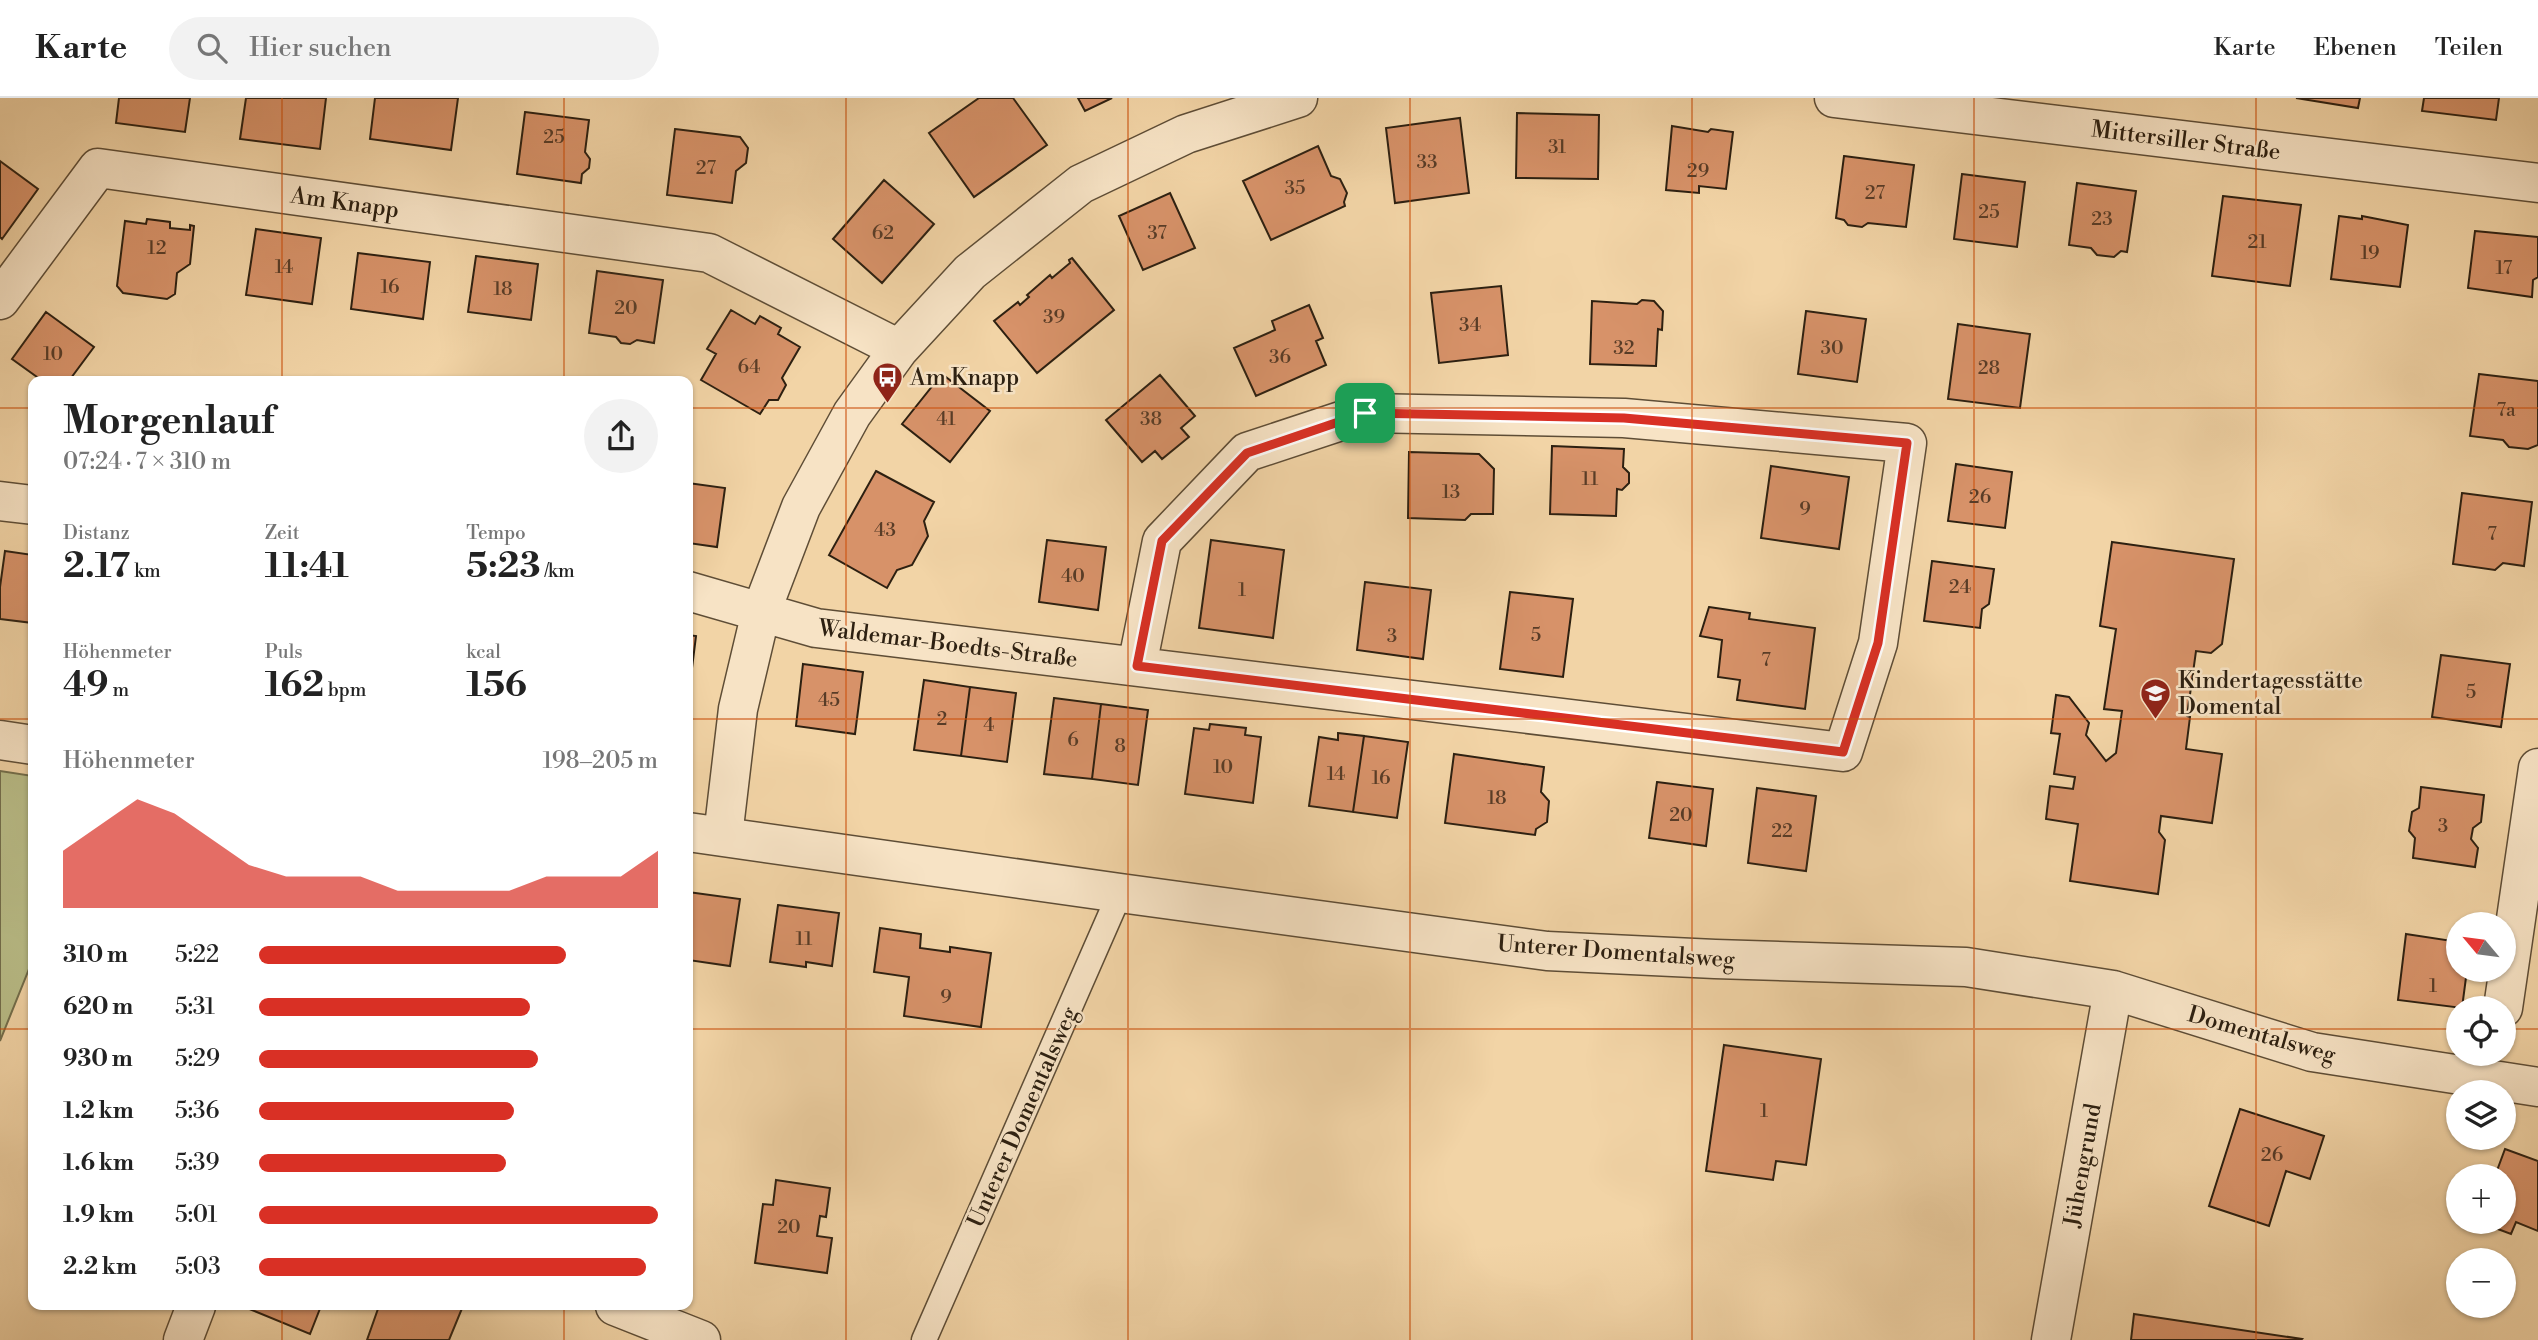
<!DOCTYPE html>
<html lang="de">
<meta charset="utf-8">
<style>
:root{--surface:#fff;--page:#f2f2f2;--text:#222;--muted:#767676;--line:#e0e0e0;--accent:#d93025}
body{margin:0;font-family:"Libre Bodoni",serif;background:var(--page);color:var(--text);height:100vh;display:flex;flex-direction:column;font-size:26px;white-space:nowrap}
*{box-sizing:border-box;margin:0}
p{font-size:23px;color:var(--muted)}
.icon{flex:none;width:38px;height:38px;fill:none;stroke:currentColor;stroke-width:2;stroke-linecap:round;stroke-linejoin:round}
.map{position:relative;flex:1;overflow:hidden}
.drawer{position:absolute;left:28px;top:278px;width:665px;height:934px;display:flex;flex-direction:column;background:var(--surface);border-radius:14px;box-shadow:0 2px 5px #0004}
.drawer>*{flex:none}
.needle{width:46px;rotate:299deg}
.fabs{position:absolute;left:2446px;top:814px;display:grid;gap:14px}
.fabs a{display:grid;place-items:center;width:70px;height:70px;border-radius:50%;background:var(--surface);box-shadow:0 2px 5px #0004;font-size:35px}
.pin{position:absolute;display:grid;place-items:center;width:60px;height:60px;color:#fff;margin:-30px;border-radius:14px;box-shadow:0 4px 10px #0006}
.round{display:grid;place-items:center;flex:none;width:74px;height:74px;border-radius:37px;background:var(--page)}
.overview{display:flex;align-items:center;justify-content:space-between;height:119px;padding:0 35px}
h1{font-size:38px;font-weight:700;line-height:52px}
.figures{display:grid;grid-template-columns:repeat(3,1fr);gap:10px;height:119px;padding:7px 35px}
.figures div{display:grid;align-content:center}
.figures b{font-size:35px;font-weight:700}
.figures small{font-size:19px;font-weight:400}
.figures p{font-size:19px}
.chart{height:196px;padding:14px 35px}
.chart p{display:flex;justify-content:space-between}
.chart svg{width:100%;height:126px;margin-top:7px;fill:var(--accent);opacity:.7}
ul{padding:0 35px;list-style:none;font-size:23px}
li{display:grid;grid-template-columns:112px 84px 1fr;align-items:center;height:52px}
li i{height:18px;border-radius:9px;background:var(--accent)}
header{display:flex;align-items:center;gap:42px;box-sizing:border-box;height:98px;padding:0 35px;background:var(--surface);border-bottom:2px solid var(--line)}
header strong{font-size:33px}
nav{display:flex;gap:38px;margin-inline-start:auto;font-size:24px}
.search{width:490px;height:63px;background:var(--page);display:flex;align-items:center;gap:18px;box-sizing:border-box;padding:0 24px;border-radius:38px;color:var(--muted);font-size:26px}
.map>svg:first-child{display:block}
</style>
<header>
<strong>Karte</strong>
<div class="search"><svg class="icon" aria-label="search" viewBox="0 0 24 24"><circle cx="10" cy="10" r="6"/><path d="M15 15l6 6"/></svg>Hier suchen</div>
<nav><a>Karte</a><a>Ebenen</a><a>Teilen</a></nav>
</header>
<div class="map">
<svg width="2538" height="1242" viewBox="0 0 2538 1242">
<rect width="100%" height="100%" fill="#f2d4a6"/>
<filter id="stains"><feTurbulence type="fractalNoise" baseFrequency=".00286" numOctaves="4"/><feColorMatrix values="0 0 0 0 .2 0 0 0 0 .09 0 0 0 0 .02 0 0 0 .5 -.17"/></filter>
<radialGradient id="worn" r=".72"><stop offset=".6" stop-color="#630" stop-opacity="0"/><stop offset="1" stop-color="#630" stop-opacity=".3"/></radialGradient>
<path fill="#b9bd88" stroke="#736e4c" stroke-width="2" d="M0,673L33,678V861L0,943Z"/>
<path fill="#d79269" stroke="#2d2011" stroke-width="2" d="M119,0H190L185,34L116,25Z
M246,0H326L320,51L240,41Z
M375,0H458L451,52L370,41Z
M979,0H1013L1047,47L974,99L929,35Z
M1078,0H1112L1085,13Z
M2296,0H2360L2358,10Z
M2424,0H2499L2496,22L2422,13Z
M525,14L589,22L585,54L590,61L589,70L582,76L581,85L517,76Z
M1517,15L1599,17L1598,81L1516,80Z
M1460,20L1469,95L1395,105L1386,30Z
M1672,28L1708,34L1711,31L1733,34L1726,91L1699,88V95L1666,92Z
M675,31L740,39L748,50L746,65L736,73L732,105L667,97Z
M1318,48L1331,78L1340,81L1347,95L1344,104L1345,108L1271,142L1243,83Z
M1844,58L1914,67L1906,129L1868,125L1862,129L1848,127L1844,122L1836,120Z
M0,63L38,91L2,141L0,139Z
M1962,76L2025,84L2017,149L1954,141Z
M884,82L934,126L882,185L833,141Z
M2077,85L2136,93L2127,154L2121,153L2114,159L2097,157L2091,150L2069,147Z
M1170,95L1195,150L1143,172L1119,118Z
M2223,98L2301,107L2290,188L2212,178Z
M2339,118L2362,121V118L2408,127L2400,189L2331,181Z
M147,121L170,124V130L190,132V127L194,128L190,166L177,175L175,196L167,201L123,195L117,188L125,123L146,126Z
M256,131L321,140L312,206L246,197Z
M2475,133L2538,139V179L2533,182L2532,199L2468,190Z
M358,155L430,164L423,221L351,211Z
M476,158L538,166L531,222L468,214Z
M1072,160L1114,212L1037,275L994,223L1018,204L1020,207L1029,199L1027,197L1050,177L1052,180L1070,165L1069,162Z
M597,173L663,182L654,245L637,242L630,246L621,245L616,239L589,235Z
M1501,188L1508,257L1439,265L1431,195Z
M1642,202L1654,203L1663,213L1662,232L1658,231L1656,268L1590,266L1592,203L1637,206Z
M1309,207L1323,240L1316,243L1326,267L1256,298L1234,250L1275,232L1272,223Z
M731,212L755,226L760,218L781,230L778,236L800,249L782,280L786,287L778,302H769L760,316L701,282L716,256L707,251Z
M1806,213L1866,221L1857,284L1798,276Z
M46,214L94,249L68,284H44L12,261Z
M1958,226L2030,236L2020,310L1948,301Z
M942,276L990,313L950,364L902,326Z
M2479,276L2538,283V347L2528,351L2509,349L2503,342L2470,338Z
M1160,277L1195,318L1181,330L1189,339L1162,361L1155,353L1142,364L1106,322Z
M1552,348L1624,351L1623,369L1629,375V385L1622,392L1617,391L1616,418L1550,416Z
M1409,354L1479,356L1494,371L1493,416H1471L1465,422L1408,420Z
M1956,366L2012,374L2005,430L1948,423Z
M1771,368L1849,379L1839,451L1761,440Z
M876,373L934,404L924,423L928,438L912,467L897,472L887,490L829,457Z
M688,385L725,390L717,449L688,445Z
M2462,395L2532,404L2524,468L2503,465L2495,472L2453,466Z
M1047,442L1106,449L1098,512L1039,504Z
M1211,442L1284,452L1273,540L1199,530Z
M2112,444L2234,461L2222,546L2211,555L2196,553L2187,618L2190,619L2186,651L2222,656L2212,725L2161,718L2159,734L2165,742L2158,796L2070,783L2078,726L2046,721L2050,688L2073,691L2075,679L2054,676L2060,636L2051,635L2056,597L2069,599L2089,625L2086,637L2106,663L2116,655L2122,613L2104,611L2116,531L2100,528Z
M5,453L33,457V525L0,521V489Z
M1932,463L1994,471L1989,506L1982,511L1980,530L1924,523Z
M1365,484L1431,492L1423,561L1357,552Z
M1510,494L1573,501L1563,579L1500,571Z
M1709,509L1750,515L1749,521L1815,530L1805,611L1737,602L1740,582L1718,579L1722,542L1700,538Z
M688,537L696,538L688,602Z
M2441,557L2510,566L2501,629L2432,619Z
M803,566L863,574L855,636L796,628Z
M924,582L970,589L961,658L914,652Z
M970,589L1016,595L1007,664L961,658Z
M1054,600L1101,606L1092,681L1044,676Z
M1101,606L1148,612L1138,687L1092,681Z
M1210,626L1246,630L1245,637L1261,639L1253,705L1185,696L1194,630L1209,632Z
M1338,635L1364,638L1353,714L1309,708L1319,639L1338,642Z
M1364,638L1408,644L1397,720L1353,714Z
M1454,656L1544,669L1541,694L1549,703L1547,724L1536,731L1535,737L1445,725Z
M1657,684L1713,691L1706,748L1649,740Z
M2421,689L2484,697L2481,724L2473,730L2471,741L2478,750L2475,769L2413,760L2415,740L2409,733L2412,714L2419,710Z
M1757,690L1816,698L1806,773L1748,765Z
M688,794L740,801L730,868L688,862Z
M778,807L839,815L832,868L806,864V869L770,864Z
M880,830L921,836L920,850L950,854V849L991,855L981,929L904,918L909,879L874,874Z
M2406,836L2459,844V872H2467L2462,910L2398,902Z
M1724,947L1821,961L1806,1067L1776,1063L1773,1082L1706,1073Z
M2240,1011L2324,1038L2310,1081L2286,1073L2269,1128L2209,1108Z
M2505,1051L2538,1063V1133L2516,1124L2511,1136L2479,1124H2504V1078H2495Z
M776,1082L830,1090L826,1119L820,1118L817,1138L832,1140L827,1175L755,1165L763,1106L773,1107Z
M242,1208H321L310,1236Z
M379,1208H463L449,1242H367Z
M2134,1216L2302,1241L2301,1242H2131Z"/>
<g fill="none" stroke-linecap="round" stroke-linejoin="round">
<defs>
<path id="service" d="M924,1242L1120,795"/>
<path id="minor" d="M1834,0L2538,85
M0,202L98,70L709,155L899,251
M0,403L33,407
M688,493L816,530L1843,654L1878,545L1907,345L1624,320L1365,315L1247,354L1162,443L1137,568
M0,642L33,647
M688,734L1120,795L1547,853L1715,861L1966,869L2113,892L2312,954L2538,989
M723,738L738,611L761,514L801,409L852,316L899,251L970,174L1081,86L1186,36L1298,0
M2503,910L2538,670
M615,1208L701,1242
M183,1242L196,1208
M2051,1242L2113,892"/>
</defs>
<use href="#service" stroke="#5e4d36" stroke-width="27"/>
<use href="#minor" stroke="#5e4d36" stroke-width="41"/>
<use href="#service" stroke="#f7e3c5" stroke-width="24"/>
<use href="#minor" stroke="#f7e3c5" stroke-width="38"/>
</g>
<g fill="none" stroke-linecap="round" stroke-linejoin="round">
<defs>
<path id="route" d="M1365,315L1624,320L1907,345L1878,545L1843,654L1137,568L1162,443L1247,355Z"/>
</defs>
<use href="#route" stroke="#fff" stroke-width="14"/>
<use href="#route" stroke="#d93025" stroke-width="9"/>
</g>
<path fill="none" stroke="#cc500d" stroke-width="2" stroke-opacity="0.55" d="M282,0V284M564,0V284M846,0V1242M1128,0V1242M1410,0V1242M1692,0V1242M1974,0V1242M2256,0V1242M0,310H33M688,310H2538M0,621H33M688,621H2538M0,931H33M688,931H2459M2504,931H2538M282,1208V1242M564,1208V1242"/>
<defs>
<symbol id="bus-pin" viewBox="-11 -11 22 30"><path d="M0 17L-7.5 6A9.5 9.5 0 1 1 7.5 6Z" fill="#8f2418" stroke="#f7e3c5"/><path d="M-5-6H5V4H4V6H2V4H-2V6H-4V4H-5ZM-3.5-4V0h7V-4ZM-3.5 1.2v1.5H-2V1.2ZM2 1.2v1.5H3.5V1.2Z" fill="#fff"/></symbol>
<symbol id="school-pin" viewBox="-11 -11 22 30"><path d="M0 17L-7.5 6A9.5 9.5 0 1 1 7.5 6Z" fill="#8f2418" stroke="#f7e3c5"/><path d="M0-5L7-2L0 1L-7-2ZM-4 1L0 2.5L4 1V4Q0 6-4 4Z" fill="#fff"/></symbol>
</defs>
<g fill-rule="evenodd">
<use href="#bus-pin" x="870" y="262" width="35" height="47"/>
<use href="#school-pin" x="2138" y="578" width="35" height="47"/>
</g>
<g text-anchor="middle" stroke-width="5" stroke-linejoin="round" paint-order="stroke">
<g font-size="19" fill="#583c27">
<text x="554" y="45">25</text>
<text x="1557" y="55">31</text>
<text x="1427" y="70">33</text>
<text x="706" y="76">27</text>
<text x="1698" y="79">29</text>
<text x="1295" y="96">35</text>
<text x="1875" y="101">27</text>
<text x="1989" y="120">25</text>
<text x="2102" y="127">23</text>
<text x="883" y="141">62</text>
<text x="1157" y="141">37</text>
<text x="2257" y="150">21</text>
<text x="157" y="156">12</text>
<text x="2370" y="161">19</text>
<text x="284" y="175">14</text>
<text x="2504" y="176">17</text>
<text x="390" y="195">16</text>
<text x="503" y="197">18</text>
<text x="626" y="216">20</text>
<text x="1054" y="225">39</text>
<text x="1470" y="233">34</text>
<text x="1624" y="256">32</text>
<text x="1832" y="256">30</text>
<text x="53" y="262">10</text>
<text x="1280" y="265">36</text>
<text x="749" y="275">64</text>
<text x="1989" y="276">28</text>
<text x="2506" y="318">7a</text>
<text x="946" y="327">41</text>
<text x="1151" y="327">38</text>
<text x="1590" y="387">11</text>
<text x="1451" y="400">13</text>
<text x="1980" y="405">26</text>
<text x="1805" y="417">9</text>
<text x="885" y="438">43</text>
<text x="2492" y="442">7</text>
<text x="1073" y="484">40</text>
<text x="1960" y="495">24</text>
<text x="1242" y="498">1</text>
<text x="1536" y="543">5</text>
<text x="1392" y="544">3</text>
<text x="1766" y="568">7</text>
<text x="2471" y="600">5</text>
<text x="829" y="608">45</text>
<text x="942" y="627">2</text>
<text x="989" y="633">4</text>
<text x="1073" y="648">6</text>
<text x="1120" y="654">8</text>
<text x="1223" y="675">10</text>
<text x="1336" y="682">14</text>
<text x="1381" y="686">16</text>
<text x="1497" y="706">18</text>
<text x="1681" y="723">20</text>
<text x="2443" y="734">3</text>
<text x="1782" y="739">22</text>
<text x="804" y="847">11</text>
<text x="2433" y="894">1</text>
<text x="946" y="905">9</text>
<text x="1764" y="1019">1</text>
<text x="2272" y="1063">26</text>
<text x="789" y="1135">20</text>
</g>
<g font-size="23" fill="#2d2011" stroke="#f7e3c5">
<text transform="translate(2186 42) rotate(7)" y="8">Mittersiller Straße</text>
<text transform="translate(345 104) rotate(8)" y="8">Am Knapp</text>
<text transform="translate(948 545) rotate(7)" y="8">Waldemar-Boedts-Straße</text>
<text transform="translate(1616 853) rotate(4)" y="8">Unterer Domentalsweg</text>
<text transform="translate(2262 936) rotate(16)" y="8">Domentalsweg</text>
<text transform="translate(1022 1019) rotate(-66)" y="8">Unterer Domentalsweg</text>
<text transform="translate(2082 1067) rotate(-80)" y="8">Jühengrund</text>
</g>
<g font-size="23" fill="#2d2011" stroke="#f7e3c5" text-anchor="start">
<text x="910" y="287">Am Knapp</text>
<text x="2178" y="590">Kindertagesstätte<tspan x="2178" dy="26">Domental</tspan></text>
</g>
</g>
<rect width="100%" height="100%" filter="url(#stains)"/>
<rect width="100%" height="100%" fill="url(#worn)"/>
</svg>
<div class="fabs">
<a><svg class="needle" viewBox="-14 -14 28 28"><path d="M0-13l5 13h-10z" fill="#e53935"/><path d="M0 13l5-13h-10z" fill="#767676"/></svg></a>
<a><svg class="icon" aria-label="locate" viewBox="0 0 24 24"><circle cx="12" cy="12" r="6"/><path d="M12 2v4M12 18v4M2 12h4M18 12h4"/></svg></a>
<a><svg class="icon" aria-label="layers" viewBox="0 0 24 24"><path d="M12 4l9 5-9 5-9-5zM3 14l9 5 9-5"/></svg></a>
<a>+</a>
<a>−</a>
</div>
<div class="pin" style="left:1365px;top:315px;background:#1e9e55"><svg class="icon" aria-label="arrive" viewBox="0 0 24 24"><path d="M6 21V4h12l-3 4 3 4H6"/></svg></div>
<section class="drawer">
<div class="overview"><div><h1>Morgenlauf</h1><p>07:24 · 7 × 310 m</p></div><a class="round"><svg class="icon" aria-label="share" viewBox="0 0 24 24"><path d="M12 15V3M7 8l5-5 5 5M5 13v7h14v-7"/></svg></a></div>
<div class="figures">
<div><p>Distanz</p><b>2.17<small> km</small></b></div>
<div><p>Zeit</p><b>11:41</b></div>
<div><p>Tempo</p><b>5:23<small> /km</small></b></div>
</div>
<div class="figures">
<div><p>Höhenmeter</p><b>49<small> m</small></b></div>
<div><p>Puls</p><b>162<small> bpm</small></b></div>
<div><p>kcal</p><b>156</b></div>
</div>
<div class="chart"><p><span>Höhenmeter</span>198–205 m</p>
<svg viewBox="0 0 160 44" preserveAspectRatio="none"><path d="M0 44V24L10 15L20 6L30 11L40 20L50 29L60 33L70 33L80 33L90 38L100 38L110 38L120 38L130 33L140 33L150 33L160 24V44z"/></svg>
</div>
<ul>
<li><b>310 m</b>5:22<i style="width:77%"></i></li>
<li><b>620 m</b>5:31<i style="width:68%"></i></li>
<li><b>930 m</b>5:29<i style="width:70%"></i></li>
<li><b>1.2 km</b>5:36<i style="width:64%"></i></li>
<li><b>1.6 km</b>5:39<i style="width:62%"></i></li>
<li><b>1.9 km</b>5:01<i style="width:100%"></i></li>
<li><b>2.2 km</b>5:03<i style="width:97%"></i></li>
</ul>
</section>
</div>
